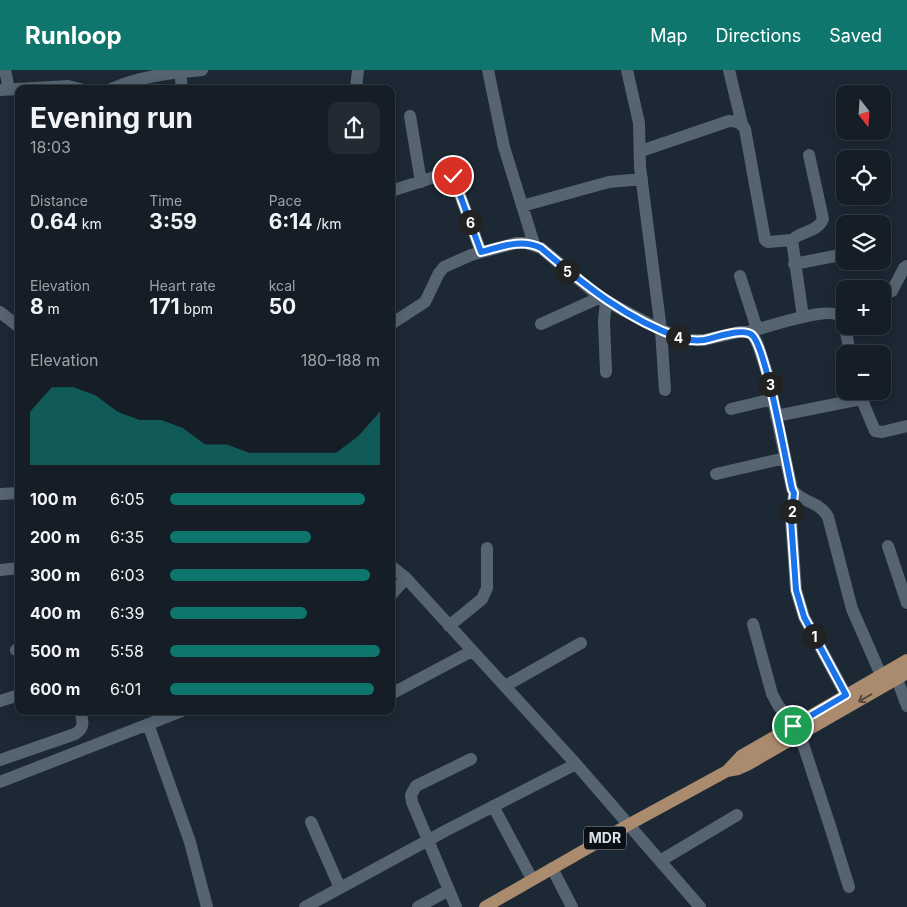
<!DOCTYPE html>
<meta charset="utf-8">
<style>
:root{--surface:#151e27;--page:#222b33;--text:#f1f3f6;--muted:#9da2a7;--line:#343c44;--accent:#0f766e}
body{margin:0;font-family:Inter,sans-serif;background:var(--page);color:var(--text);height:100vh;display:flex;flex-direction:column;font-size:19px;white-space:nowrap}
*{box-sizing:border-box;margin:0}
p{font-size:16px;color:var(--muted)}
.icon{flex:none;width:28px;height:28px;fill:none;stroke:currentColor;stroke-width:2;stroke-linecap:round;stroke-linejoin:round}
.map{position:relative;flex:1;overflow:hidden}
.details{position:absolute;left:15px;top:15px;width:380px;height:630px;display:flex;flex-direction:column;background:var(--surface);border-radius:10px;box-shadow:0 2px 12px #0003,0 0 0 1px var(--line)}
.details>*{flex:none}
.needle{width:32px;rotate:163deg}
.fabs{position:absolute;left:836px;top:15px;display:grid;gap:10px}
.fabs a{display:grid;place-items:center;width:55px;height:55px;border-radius:10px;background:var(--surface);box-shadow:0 2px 12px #0003,0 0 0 1px var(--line);font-size:25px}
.pin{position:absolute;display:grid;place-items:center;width:42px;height:42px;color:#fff;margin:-21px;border:2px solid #fff;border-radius:50%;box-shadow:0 1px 5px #0007}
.km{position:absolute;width:25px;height:25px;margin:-12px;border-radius:50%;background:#222;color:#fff;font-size:14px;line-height:25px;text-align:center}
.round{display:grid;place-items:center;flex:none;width:52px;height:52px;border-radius:10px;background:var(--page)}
.overview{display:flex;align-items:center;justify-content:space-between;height:85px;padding:0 15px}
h1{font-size:28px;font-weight:700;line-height:38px}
.figures{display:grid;grid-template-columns:repeat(3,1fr);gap:8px;height:85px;padding:5px 15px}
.figures div{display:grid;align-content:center}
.figures b{font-size:21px;font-weight:700}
.figures small{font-size:14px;font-weight:400}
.figures p{font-size:14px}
.chart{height:140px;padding:10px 15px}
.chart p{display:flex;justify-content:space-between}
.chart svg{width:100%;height:90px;margin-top:5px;fill:var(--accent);opacity:.7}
ul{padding:0 15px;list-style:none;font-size:16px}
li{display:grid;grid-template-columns:80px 60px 1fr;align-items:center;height:38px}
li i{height:12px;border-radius:6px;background:var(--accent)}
header{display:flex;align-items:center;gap:30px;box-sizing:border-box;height:70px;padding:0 25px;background:var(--accent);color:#fff}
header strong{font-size:24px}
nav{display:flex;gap:28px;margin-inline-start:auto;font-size:18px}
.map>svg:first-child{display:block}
</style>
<header>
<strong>Runloop</strong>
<nav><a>Map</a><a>Directions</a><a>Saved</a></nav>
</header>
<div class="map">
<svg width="907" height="837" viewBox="0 0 907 837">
<rect width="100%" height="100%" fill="#1c2834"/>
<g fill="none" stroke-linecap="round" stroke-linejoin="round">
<path stroke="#566472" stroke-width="12" d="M5,0L9,19
M180,0L182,19
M488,0L504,77L534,174
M627,0L639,53L640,97L661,260L665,320
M729,0L742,54
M111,19C141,6 170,3 202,0
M356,19L358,0
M0,20L68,16L80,19
M410,46L421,112
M641,81L729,51C736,51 741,52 745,59L765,170L768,172L792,170
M391,121L444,104L453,106L481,182
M522,136L609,112L642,109
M794,194L845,184
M740,206L757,259
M882,226L892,221L904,198L907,196
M0,242L19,257
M803,247L792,170C802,160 817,163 823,149L809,85
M391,254L425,232L439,203L444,197L471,185L516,173H526L541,178L596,224L606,231L661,260L691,270H704L739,262H748L753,265L758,275L768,306L792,419C800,433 819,430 828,447L852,539L881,605
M541,254L601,227
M748,262C764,258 828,236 839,246C846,252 848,275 850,284
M606,302L604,251L606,231
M859,323L875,361L882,362L907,356
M731,339L773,329
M776,346L861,329
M716,404L785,388
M794,423L791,450L796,520L804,547L846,625
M0,424L19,423
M888,476L907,533
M391,496L406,508L576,694L700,837
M0,500L19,498
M391,525L406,508
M753,554L772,624L778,635L793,656
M449,556L482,529L487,518V478
M16,580L19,579
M897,609L907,636
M505,616L581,573
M391,624L472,581
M0,631L19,625
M148,654L190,772L207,837
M800,665L829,753L849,817
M0,690L75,664C85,658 83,651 80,641
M0,712L182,641
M493,736L532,809
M311,752L340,818
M660,791L737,745
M552,798L572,837
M305,837L447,760L576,694
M418,837L449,820
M456,837L412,732L411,725L416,716L471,689"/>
<path stroke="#aa8b6e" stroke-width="12" d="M727,701L741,686L907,590
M485,837L628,755L727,701L738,699L747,695L907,603"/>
</g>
<defs><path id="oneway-shaft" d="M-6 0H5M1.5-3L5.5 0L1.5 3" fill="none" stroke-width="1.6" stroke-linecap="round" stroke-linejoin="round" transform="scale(1.25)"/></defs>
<use stroke="#53473e" href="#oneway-shaft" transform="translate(865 628) rotate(150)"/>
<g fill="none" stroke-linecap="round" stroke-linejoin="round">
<defs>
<path id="route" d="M453,106L481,182C501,177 521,168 541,178C583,214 627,250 681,268C688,270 696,271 704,270C715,268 743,257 752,265C766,277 786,393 792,419L794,423L791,450L796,520L804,547L846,625L793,656"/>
</defs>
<use href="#route" stroke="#fff" stroke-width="10"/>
<use href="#route" stroke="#1a73e8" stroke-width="6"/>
</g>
<g text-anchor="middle" stroke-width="4" stroke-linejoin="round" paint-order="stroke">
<rect fill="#0b1016" stroke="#9aa2a9" stroke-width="1" x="584" y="756.5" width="42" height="23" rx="4"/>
<g font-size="14" font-weight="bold" fill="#d8e0e8">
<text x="605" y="773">MDR</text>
</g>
</g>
</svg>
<div class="fabs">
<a><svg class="needle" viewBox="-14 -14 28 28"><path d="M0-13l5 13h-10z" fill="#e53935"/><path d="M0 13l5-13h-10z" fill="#9da2a7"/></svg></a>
<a><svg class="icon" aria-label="locate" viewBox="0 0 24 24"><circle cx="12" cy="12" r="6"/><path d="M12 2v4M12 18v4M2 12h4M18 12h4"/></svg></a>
<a><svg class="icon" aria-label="layers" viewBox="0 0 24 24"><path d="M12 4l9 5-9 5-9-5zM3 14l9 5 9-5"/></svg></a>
<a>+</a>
<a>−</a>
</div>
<div class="pin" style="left:793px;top:656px;background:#1e9e55"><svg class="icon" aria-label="arrive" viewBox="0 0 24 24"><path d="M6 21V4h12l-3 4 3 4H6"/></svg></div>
<div class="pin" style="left:453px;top:106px;background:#d93025"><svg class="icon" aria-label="check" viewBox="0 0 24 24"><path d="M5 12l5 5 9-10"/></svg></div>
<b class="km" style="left:814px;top:566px">1</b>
<b class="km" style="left:792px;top:441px">2</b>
<b class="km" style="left:770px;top:314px">3</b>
<b class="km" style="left:678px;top:267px">4</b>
<b class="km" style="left:567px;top:201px">5</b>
<b class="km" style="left:470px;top:152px">6</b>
<section class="details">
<div class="overview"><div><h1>Evening run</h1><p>18:03</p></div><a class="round"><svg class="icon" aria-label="share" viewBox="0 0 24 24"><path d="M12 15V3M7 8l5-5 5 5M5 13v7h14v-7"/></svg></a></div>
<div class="figures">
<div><p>Distance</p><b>0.64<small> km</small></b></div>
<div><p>Time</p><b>3:59</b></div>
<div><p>Pace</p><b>6:14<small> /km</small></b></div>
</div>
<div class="figures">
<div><p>Elevation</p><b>8<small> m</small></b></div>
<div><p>Heart rate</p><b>171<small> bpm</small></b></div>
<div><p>kcal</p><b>50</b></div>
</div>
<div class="chart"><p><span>Elevation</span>180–188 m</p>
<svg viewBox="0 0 160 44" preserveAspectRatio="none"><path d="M0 44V18L10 6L20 6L30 10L40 18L50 22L60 22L70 26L80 34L90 34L100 38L110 38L120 38L130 38L140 38L150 30L160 18V44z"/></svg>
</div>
<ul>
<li><b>100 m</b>6:05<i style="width:93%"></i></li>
<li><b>200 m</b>6:35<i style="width:67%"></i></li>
<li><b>300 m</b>6:03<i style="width:95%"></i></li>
<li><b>400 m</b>6:39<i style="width:65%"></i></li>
<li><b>500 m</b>5:58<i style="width:100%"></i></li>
<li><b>600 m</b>6:01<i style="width:97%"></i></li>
</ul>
</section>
</div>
